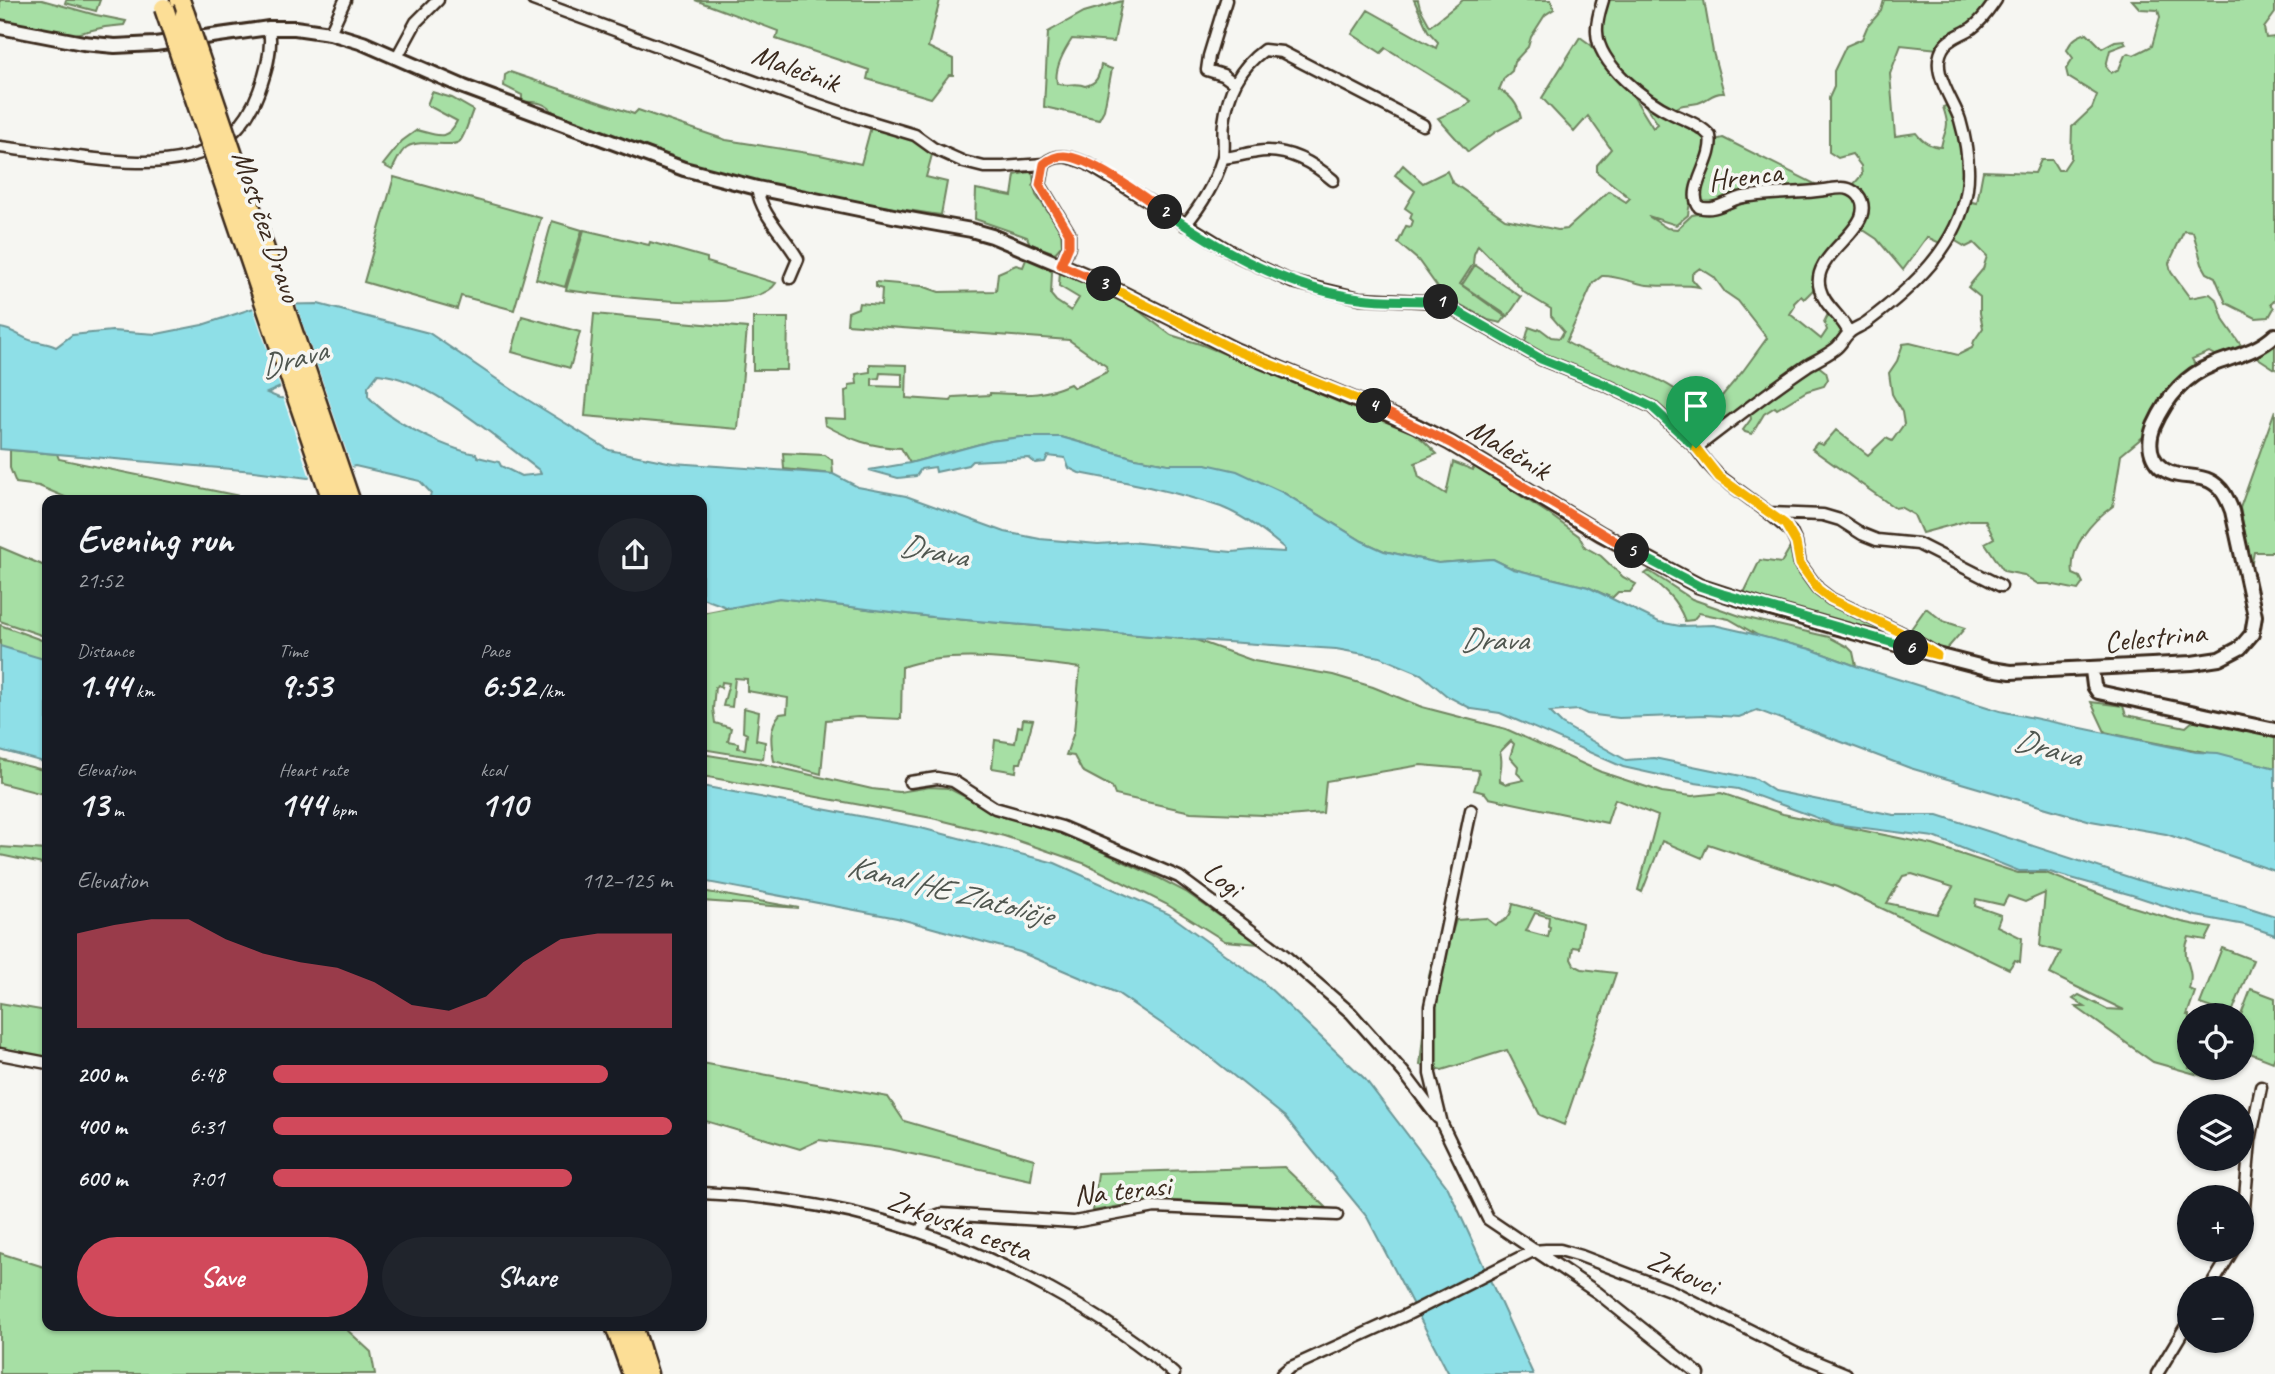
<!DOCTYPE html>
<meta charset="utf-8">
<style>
:root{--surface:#171b24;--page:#20242c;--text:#f1f3f6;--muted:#9ea1a6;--accent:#d1495b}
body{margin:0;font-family:Caveat,sans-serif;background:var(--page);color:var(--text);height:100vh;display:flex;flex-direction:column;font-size:26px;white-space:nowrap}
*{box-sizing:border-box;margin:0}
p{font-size:23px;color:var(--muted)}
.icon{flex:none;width:38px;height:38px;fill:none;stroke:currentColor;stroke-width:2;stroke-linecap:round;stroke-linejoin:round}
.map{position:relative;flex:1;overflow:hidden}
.sheet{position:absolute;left:42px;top:495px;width:665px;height:836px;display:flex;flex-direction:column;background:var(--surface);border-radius:14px;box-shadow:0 2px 5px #0004}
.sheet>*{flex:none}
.controls{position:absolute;left:2177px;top:1003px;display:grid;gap:14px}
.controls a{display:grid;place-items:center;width:77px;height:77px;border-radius:50%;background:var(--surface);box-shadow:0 2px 5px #0004;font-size:35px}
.pin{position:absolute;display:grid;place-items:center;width:60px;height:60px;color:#fff;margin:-72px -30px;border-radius:50% 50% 50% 0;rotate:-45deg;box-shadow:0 0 7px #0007}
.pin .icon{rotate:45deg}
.km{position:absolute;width:35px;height:35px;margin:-18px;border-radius:50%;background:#222;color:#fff;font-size:19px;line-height:35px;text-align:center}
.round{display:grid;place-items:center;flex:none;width:74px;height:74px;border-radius:37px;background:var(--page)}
.summary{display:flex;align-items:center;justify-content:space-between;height:119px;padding:0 35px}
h1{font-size:38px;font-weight:700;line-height:52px}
.figures{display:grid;grid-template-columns:repeat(3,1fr);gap:10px;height:119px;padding:7px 35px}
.figures div{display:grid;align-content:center}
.figures b{font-size:35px;font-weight:700}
.figures small{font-size:19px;font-weight:400}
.figures p{font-size:19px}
.chart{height:196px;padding:14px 35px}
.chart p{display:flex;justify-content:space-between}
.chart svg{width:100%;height:126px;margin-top:7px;fill:var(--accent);opacity:.7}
.primary-button{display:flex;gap:14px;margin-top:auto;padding:14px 35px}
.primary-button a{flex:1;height:80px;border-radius:42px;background:var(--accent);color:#fff;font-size:28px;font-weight:700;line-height:80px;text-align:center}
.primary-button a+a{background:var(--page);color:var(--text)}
ul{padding:0 35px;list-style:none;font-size:23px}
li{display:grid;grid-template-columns:112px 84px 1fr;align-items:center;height:52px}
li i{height:18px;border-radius:9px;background:var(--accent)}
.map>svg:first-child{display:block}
</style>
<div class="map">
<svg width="2275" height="1374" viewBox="0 0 2275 1374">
<rect width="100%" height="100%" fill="#f6f6f2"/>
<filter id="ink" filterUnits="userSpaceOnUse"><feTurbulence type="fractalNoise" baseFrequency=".0143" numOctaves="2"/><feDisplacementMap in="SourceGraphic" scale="14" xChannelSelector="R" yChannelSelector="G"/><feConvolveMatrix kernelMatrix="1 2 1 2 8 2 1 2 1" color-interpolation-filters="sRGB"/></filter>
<g filter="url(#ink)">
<path fill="#a6dfa4" stroke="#708461" stroke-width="2" fill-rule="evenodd" d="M0,0H42L96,15L126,21L124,25L105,27L71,35L0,20Z
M66,0H100L96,11L65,3Z
M695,0H940L928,47L953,59V75H949L931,98L867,79L869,70L776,39L778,31Z
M1414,0H1418L1420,8L1430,26L1463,0H1551L1554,9L1545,15L1531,37L1528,47L1514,62L1512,71L1504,78L1499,90C1511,95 1518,105 1521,118L1497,131L1468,152L1438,118L1466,106L1471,101L1386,48L1381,53L1352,34L1368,10L1436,48L1438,42L1428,31Z
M1607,0H1704L1713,52L1724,93C1713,92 1708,100 1698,103C1686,106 1681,102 1672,112C1646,93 1610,72 1601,38C1598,26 1604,11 1607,0Z
M1884,0H1992L1977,19L1938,49L1901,45L1890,74L1895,136L1916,133C1923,142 1930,147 1941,147C1945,126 1951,131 1943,107L1948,105C1973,150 1966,201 1942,244L1927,237L1903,270L1877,239L1859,227C1864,208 1872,198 1852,186L1862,175L1861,166L1852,154L1838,158L1829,152V98L1834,87V71L1846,46L1862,39L1867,27L1881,11Z
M2132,0H2275V13L2264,28L2266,38L2275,37V300L2271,304L2274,308L2269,317L2256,318L2226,303L2215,277L2207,273L2202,264L2193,232L2184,231L2169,263L2171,272L2190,298L2210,294L2217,300L2224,321L2243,348L2218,357L2209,352L2192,359L2196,367L2178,379L2171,386L2162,398L2144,436L2121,455L2113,506C2092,521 2069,546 2073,574L2080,577L2083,583L2078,590L2049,584H2038L2024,575L2004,571L1985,543L1994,538L1985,520H1970L1922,533L1914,515L1900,507L1895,508L1812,449L1817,443L1823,445L1836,430L1868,455L1886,438L1892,441L1904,424L1902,412L1892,394L1889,373L1897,361L1903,344L1910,343L1958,355L1972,348L1974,341L1983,328L1980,313V297L1968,287L1983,269L1987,256L1974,243L1966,247L1954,240L1967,201L1977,203L1983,171L2035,173L2041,160H2052L2058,170H2063L2071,158L2072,127L2092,108L2097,95L2068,77L2066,69L2073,58L2067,50C2071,40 2077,36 2087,33L2102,48L2115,41L2124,40L2126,44L2110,50L2106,66L2111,73L2119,69L2125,55L2129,53L2134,55L2152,46L2160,17L2158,10L2140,9Z
M1122,1L1114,42L1072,39C1064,51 1054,69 1057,83C1067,88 1075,81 1085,86C1097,84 1099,76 1101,65L1112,69L1104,110L1099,119L1044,107L1048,32L1084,12Z
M1580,37L1591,45L1630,91L1653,128L1658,124L1645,105L1647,103L1695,129L1708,139C1701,165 1691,189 1688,215L1676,225L1648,216L1667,228L1677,229L1692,215L1715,211L1739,201L1848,191L1859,203L1860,213L1836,247L1817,290H1813L1804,299L1801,296L1794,303L1795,306L1790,314L1821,339L1827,330L1824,322L1829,312L1841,325V338L1835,346L1704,435L1690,437C1677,427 1668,413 1654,403C1615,377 1566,368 1524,346L1529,327L1537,330L1539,328L1551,337L1560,338L1564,331L1551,316V309L1525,293L1478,245L1474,254L1473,264L1460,284L1506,317L1501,323L1488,320L1444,296L1418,260L1398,243L1406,226L1411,227L1413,221L1410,218L1412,213L1405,208L1415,191L1395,175L1403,165L1423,183L1447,171L1452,182L1505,219L1558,230L1567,229L1609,191L1626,202L1630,198L1597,172V165L1611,149L1588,116L1574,132L1542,98ZM1700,268L1714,277L1725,292L1738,301L1767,338L1743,371L1711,409C1694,408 1687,396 1673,388C1640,367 1600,362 1566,342L1593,283L1602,276C1616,275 1632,283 1647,285C1664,287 1682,284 1699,287L1692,279V274Z
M510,72L634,114L638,110L726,140L820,155L861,164L871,127L905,136L933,151L926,177L947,182L941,215C858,202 771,192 690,165C645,151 601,132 556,115C547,103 537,101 522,102V95L504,86L505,75Z
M432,92L452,98L473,110C469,119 466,134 460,141C453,149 421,138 407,147C400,151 396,163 392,170L383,165L402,141L417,130C437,135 447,142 457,121L427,105Z
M1723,138L1821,187L1704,208L1699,196L1715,150V140Z
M1030,172L1033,175L1036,195L1061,230L1062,245L1055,253L1030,244L1027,237L975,219L976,189L1012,196L1015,175Z
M394,177L541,218L514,310L461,296L457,309L364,282Z
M552,221L582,230L565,287L536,279Z
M584,230L649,245L650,242L707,258V262L776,283C756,317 603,295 566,290Z
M1027,257L1036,260L1052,272L1051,295L1056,301L1071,311L1079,298L1059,286L1060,271L1127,302L1171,335L1200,344L1401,424L1424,441L1437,454L1415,463L1419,477L1446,494L1453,462L1473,470L1474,466L1546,512L1579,536L1585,547L1601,556L1623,577L1636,584L1630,592H1618L1612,598L1588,587L1513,569L1493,559L1438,563L1384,551L1362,541L1282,492L1206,464H1168L1135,458L1061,437H1021L991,441L910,463L901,448C870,447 852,440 825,425L824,418L846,419L845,391L849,390V385L857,384L856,374L870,372V364L907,365L906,398L951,401L953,397L990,395V393C1025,394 1037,398 1070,384L1074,388L1107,372L1106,366L1069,340L847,324L848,312L858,308L859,303L881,305L882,289L876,287V282L922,286L939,292L996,291L998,273L1016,265L1023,267ZM880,373L902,374V387L872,386V379L879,378Z
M1475,265L1521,297L1508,316L1462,285Z
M594,314L747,328L738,429L585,416Z
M522,316L580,332L570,368L512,352Z
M753,318H788L787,370H753Z
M2275,343V369L2255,356Z
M1817,365L1826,372L1828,379L1824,386L1807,391L1777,409L1775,407L1764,414L1752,434L1745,432L1743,430L1751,419L1750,412L1802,372Z
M2275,410V552H2254L2252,562L2250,561L2240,508Z
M10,450L57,454L59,459L259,500H72L39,486L16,483L10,468Z
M783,453L825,455L832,460L833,474L784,469Z
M1791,546L1794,548L1807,581L1893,633L1891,639L1743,595L1760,560L1781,563Z
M0,547L47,567V637L0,621Z
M1649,571L1692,599L1743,617L1829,637L1848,647L1853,652L1856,666L1810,649L1759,636L1729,619L1699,613L1693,620L1685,621C1677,599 1663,588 1645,574Z
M779,598L932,617L1196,640L1254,661L1333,675L1373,687L1422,707L1506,729L1601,772L1662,792L1692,796L1721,793L1783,814L1933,845L2018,873H2046L2130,906L2182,922L2212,928L2206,940L2189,937C2179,961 2196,965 2189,989L2195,992L2187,1015H2189V1068H2215L2213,1079L2153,1062L2076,1007H2085L2073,999L2079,995L2107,1009L2124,1010L2050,974L2061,952L2040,946L2045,893L2025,902L2008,896L2003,905L1976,899L1975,906L2001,915L1997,926L2022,938L2020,962L2015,960L2009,969L1837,887L1708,844L1702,858L1662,841L1642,892L1638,890L1658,816L1615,799L1607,823L1489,798L1485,793L1474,790L1479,774L1478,770L1421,765L1326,781L1323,813L1288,816L1191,812L1115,795L1112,787L1082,771L1074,756L1066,755L1074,732L1080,668C1026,661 954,649 902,667L901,719L858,717L826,720L821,774L774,761C771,745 768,727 780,714L787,713L788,698L747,691V679L735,678L732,707L723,706L729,683L722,682L721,688L718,685L715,687L713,709L715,723L731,728L728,741L738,743V748L745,749L747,734L743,732L744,708L759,712L756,740L765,742L763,759L702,749V613ZM1511,741L1514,744L1510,757L1518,766L1517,773L1524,780L1506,784L1500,781C1499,771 1504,763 1500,752ZM1912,874L1953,887L1937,914L1887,903L1903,876Z
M1926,608L1943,621L1965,628L1945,651L1908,633Z
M0,625L47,642V661L0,648Z
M2091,702L2123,706L2126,715L2186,727L2195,719L2275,734V768C2219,752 2161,746 2105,732Z
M1023,719L1033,720L1021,763H1017L1016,772L992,768L995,740L1015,743L1018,726L1022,727Z
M702,754L763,764L872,789L899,792L930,787L948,788L1000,815L1062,833L1159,878L1186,892L1259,944L1225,941L1166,904L1086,864L1004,836L932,818L702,776Z
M0,759L47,771V795L0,783Z
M0,847L47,850V865L0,855Z
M702,891L799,908L702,901Z
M1513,904L1582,923L1579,948L1573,947L1571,959L1574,965L1582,969L1616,973L1564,1125L1540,1115L1507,1050L1442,1070L1420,1065L1429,976L1434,957L1444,958L1456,920L1486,918L1495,925C1506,921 1511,917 1513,904ZM1535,913L1549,917L1548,926L1550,927L1548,937L1526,931Z
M2222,948L2253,960L2231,1015L2200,1004Z
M2251,989L2275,998V1056L2273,1062L2242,1050L2241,1015Z
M0,1003L47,1011V1059L0,1050Z
M702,1063L888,1097L904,1121L1034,1159L1031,1180L889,1149L819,1140L800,1149L702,1120Z
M1284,1167L1327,1208L1152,1200L1093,1211L1098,1173Z
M0,1253L47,1268V1326L344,1327L371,1352L375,1374H0Z"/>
<path fill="#8edfe7" stroke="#6d9797" stroke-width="2" fill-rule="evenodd" d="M318,304L429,333L520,395L609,450L673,463L833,474L858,487L906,496L1005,532L1040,539L1098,544L1129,542L1232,552L1252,550L1284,552V548C1265,532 1244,516 1221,507C1175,491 1126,482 1079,473L1069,468L1065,458L1048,456L1045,462L1035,463L1029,458L972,461L968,465L936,472L935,467L921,469L916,476L898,478L869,470L910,463L991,441L1021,437H1061L1135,458L1168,464H1206L1237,471L1282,492L1362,541L1384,551L1438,563L1493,559L1513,569L1588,587L1659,622L1680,626L1714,625L1745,632L1810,649L1856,666L2000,711L2196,752L2218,753L2275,768V871L2166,834L2091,821L1910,768L1757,710L1739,717L1706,715L1619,718L1587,714L1579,710L1550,712L1562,724L1626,760L1654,758L1756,779L1774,791L1894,815H1938L2141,881L2244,906L2275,916V935L2245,925L2196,916L2132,895L2046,871H2019L1934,837L1834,824L1738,789L1695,783L1623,767L1500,713L1472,709L1447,696L1421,674L1380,657L1336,649L1196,640L932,617L779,598L729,608L702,598V500H429L431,493L420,481L355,466L308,478L254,471L0,449V328C13,329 21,338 33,341C42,343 47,343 56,347L72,335L112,331L157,334L202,325L263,305ZM378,374C429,378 497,439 539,470L541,474L521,476L501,466L499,462L478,457L476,454C444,448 389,421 368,396V387ZM287,384L315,399L279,398L267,393Z
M0,646L47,660V763L0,750Z
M702,786L917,827L1055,863L1169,914L1263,982L1365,1079L1448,1188L1533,1374H1449L1367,1217L1285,1117L1209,1056L1117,993L1020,952L897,918L702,881Z"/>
<path fill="#f6f6f2" d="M263,301H295L353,470L311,481L282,395H313L288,388L281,390L252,305Z"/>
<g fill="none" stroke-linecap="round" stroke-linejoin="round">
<defs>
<path id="minor" d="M533,0L788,94L855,117L915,135L933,148L964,162L984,167H1003L1044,164
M1226,0L1209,56L1207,70L1223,75L1234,83
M1603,0C1600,10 1596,21 1597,32C1598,65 1646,101 1673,114C1685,120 1701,125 1710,136C1715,160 1686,188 1699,207C1713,212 1726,202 1739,198C1764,192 1799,194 1825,190C1833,189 1844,186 1851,190C1862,195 1865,206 1861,217C1852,240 1811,261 1820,289C1824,306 1842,316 1849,333
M330,33L345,0
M397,57L416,22L438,0
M0,147C29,151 57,154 86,158C155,166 230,170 259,91C266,72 273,49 269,28
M1223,158C1235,157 1245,154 1256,152C1285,147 1312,162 1333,180
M757,188C761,215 785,236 798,259L790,278
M1185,225C1200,207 1215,183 1222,160C1226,149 1222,135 1224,123C1228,92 1239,68 1264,50L1282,52L1423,125
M1061,265L1069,246V233L1040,185L1044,164C1058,152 1072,157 1088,164L1238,256L1292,282L1360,298L1441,302L1541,359L1606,385L1652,407L1696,448L1707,463L1719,476L1769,513L1823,515L1840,520L1862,534L1877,540L1918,544L2001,586
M1696,448C1733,420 1769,391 1808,365C1817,360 1827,355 1835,349C1841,345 1844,337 1849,333C1854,328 1862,326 1867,322C1911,289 1959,246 1967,189C1970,167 1966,141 1960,120C1953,99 1927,68 1945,45C1951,37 1963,34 1972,28C1982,21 1989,10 1996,0
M1769,513L1791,532L1796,543L1800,564L1818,589L1831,599L1900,632L1934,652
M910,782L937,778L953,781L995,808L1062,827L1179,877L1284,955L1351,1013L1404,1073L1438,1118
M1471,810L1430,1006V1074L1442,1124L1488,1219L1598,1293L1699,1374
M0,1054L47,1063
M702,1193C830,1198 939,1229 1051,1290C1095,1314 1137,1340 1174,1374
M920,1231L927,1219L941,1214L1074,1222L1155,1207L1337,1215
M2242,1231L2250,1141L2261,1087
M2210,1288L2233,1250
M1282,1374L1289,1368L1408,1314L1533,1251L1546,1250H1560L1581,1256L1672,1291L1797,1354L1846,1374
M2157,1374L2189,1321"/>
<path id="tertiary" d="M0,27L83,43L115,46L155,44L269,28H295L330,33L363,43L464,87L684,169L757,188L898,217L971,230L992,236L1092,278L1235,350L1417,426L1450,443L1601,534L1699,586L1767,608L1921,651L1991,669L2011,672L2192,663L2219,659L2240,648L2252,634L2255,616L2232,511C2227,498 2222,487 2210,481C2200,476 2189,477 2178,475C2153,470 2145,449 2154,426C2166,399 2184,376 2212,365C2234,356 2257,352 2275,335
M2092,670L2094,686L2098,692L2275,730"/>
<path id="motorway" d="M180,0L185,14
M615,1326L632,1374
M633,1326L648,1374"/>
</defs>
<use href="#minor" stroke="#3b2a1e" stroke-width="15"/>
<use href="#tertiary" stroke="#3b2a1e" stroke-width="18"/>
<use href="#motorway" stroke="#3b2a1e" stroke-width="23"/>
<use href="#minor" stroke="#f6f6f2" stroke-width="10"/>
<use href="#tertiary" stroke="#f6f6f2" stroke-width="12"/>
<use href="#motorway" stroke="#fcde96" stroke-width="18"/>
<defs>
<path id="motorway-bridge" d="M164,8L332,500
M185,14L350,500"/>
</defs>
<use href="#motorway-bridge" stroke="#3b2a1e" stroke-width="23" stroke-linecap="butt"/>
<use href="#motorway-bridge" stroke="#fcde96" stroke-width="18"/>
</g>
</g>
<g fill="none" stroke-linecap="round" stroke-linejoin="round" filter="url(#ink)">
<defs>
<path id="split-1" d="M1441,302L1541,359L1606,385L1652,407L1696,448"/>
<path id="split-2" d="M1165,212C1224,252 1289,289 1360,298C1387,302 1414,299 1441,302"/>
<path id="split-3" d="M1104,284L1061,265L1069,246V233L1040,185L1044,164C1050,159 1056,156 1064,156C1090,157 1143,196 1165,212"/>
<path id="split-4" d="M1104,284L1235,350L1374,406"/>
<path id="split-5" d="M1374,406L1450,443L1632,551"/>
<path id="split-6" d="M1632,551L1699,586L1723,594L1911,648"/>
<path id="split-7" d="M1696,448L1719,477L1785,524L1796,543L1800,564L1818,589L1831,599L1900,632L1937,655L1911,648"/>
</defs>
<use href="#split-1" stroke="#fff" stroke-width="14"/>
<use href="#split-2" stroke="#fff" stroke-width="14"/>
<use href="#split-3" stroke="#fff" stroke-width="14"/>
<use href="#split-4" stroke="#fff" stroke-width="14"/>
<use href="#split-5" stroke="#fff" stroke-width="14"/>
<use href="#split-6" stroke="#fff" stroke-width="14"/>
<use href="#split-7" stroke="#fff" stroke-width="14"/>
<use href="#split-1" stroke="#22a559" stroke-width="9"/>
<use href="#split-2" stroke="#22a559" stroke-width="9"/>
<use href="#split-3" stroke="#f0652b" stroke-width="9"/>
<use href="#split-4" stroke="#f5b400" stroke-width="9"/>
<use href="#split-5" stroke="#f0652b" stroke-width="9"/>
<use href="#split-6" stroke="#22a559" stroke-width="9"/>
<use href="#split-7" stroke="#f5b400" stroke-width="9"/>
</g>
<g text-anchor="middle" stroke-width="7" stroke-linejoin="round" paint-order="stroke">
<g font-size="30" fill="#3b2a1e" stroke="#f6f6f2">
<text transform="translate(796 68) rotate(20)" y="10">Malečnik</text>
<text transform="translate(1745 176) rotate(-7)" y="10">Hrenca</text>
<text transform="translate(267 226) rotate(71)" y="10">Most čez Dravo</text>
<text transform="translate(1509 449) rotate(31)" y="10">Malečnik</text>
<text transform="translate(2155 637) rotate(-6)" y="10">Celestrina</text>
<text transform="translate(1223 879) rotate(36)" y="10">Logi</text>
<text transform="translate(1122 1190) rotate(-6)" y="10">Na terasi</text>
<text transform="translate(960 1225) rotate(21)" y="10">Zrkovska cesta</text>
<text transform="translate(1683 1272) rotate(24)" y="10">Zrkovci</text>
</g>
<g font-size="32" font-style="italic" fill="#505750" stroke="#f6f6f2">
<text transform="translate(293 358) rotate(-16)" y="11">Drava</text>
<text transform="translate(934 550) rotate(11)" y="11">Drava</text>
<text x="1494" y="650">Drava</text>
<text transform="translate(2048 747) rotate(16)" y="11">Drava</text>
<text transform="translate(950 890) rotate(14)" y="11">Kanal HE Zlatoličje</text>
</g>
</g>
</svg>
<div class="controls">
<a><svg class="icon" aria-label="locate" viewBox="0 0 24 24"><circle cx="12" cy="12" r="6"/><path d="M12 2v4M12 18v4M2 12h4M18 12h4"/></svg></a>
<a><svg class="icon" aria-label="layers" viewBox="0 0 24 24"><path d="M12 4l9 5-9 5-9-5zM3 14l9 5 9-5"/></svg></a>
<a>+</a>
<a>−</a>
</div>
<div class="pin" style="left:1696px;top:448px;background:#1e9e55"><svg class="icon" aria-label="arrive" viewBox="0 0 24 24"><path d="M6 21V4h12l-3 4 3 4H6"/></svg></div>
<b class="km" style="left:1441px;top:302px">1</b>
<b class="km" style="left:1165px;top:212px">2</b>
<b class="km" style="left:1104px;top:284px">3</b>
<b class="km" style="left:1374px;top:406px">4</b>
<b class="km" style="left:1632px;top:551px">5</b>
<b class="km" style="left:1911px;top:648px">6</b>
<section class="sheet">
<div class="summary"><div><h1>Evening run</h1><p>21:52</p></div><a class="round"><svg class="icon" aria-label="share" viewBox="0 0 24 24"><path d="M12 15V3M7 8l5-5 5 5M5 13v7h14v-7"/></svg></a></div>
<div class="figures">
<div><p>Distance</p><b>1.44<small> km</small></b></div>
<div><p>Time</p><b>9:53</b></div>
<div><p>Pace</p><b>6:52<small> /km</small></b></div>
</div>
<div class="figures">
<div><p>Elevation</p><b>13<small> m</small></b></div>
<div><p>Heart rate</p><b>144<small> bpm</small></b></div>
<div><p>kcal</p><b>110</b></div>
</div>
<div class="chart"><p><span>Elevation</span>112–125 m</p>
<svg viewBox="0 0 160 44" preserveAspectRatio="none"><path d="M0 44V11L10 8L20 6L30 6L40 13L50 18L60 21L70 23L80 28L90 36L100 38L110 33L120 21L130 13L140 11L150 11L160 11V44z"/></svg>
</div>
<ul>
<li><b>200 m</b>6:48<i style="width:84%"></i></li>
<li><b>400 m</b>6:31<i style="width:100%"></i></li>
<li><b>600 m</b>7:01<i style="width:75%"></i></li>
</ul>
<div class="primary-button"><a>Save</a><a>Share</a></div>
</section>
</div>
